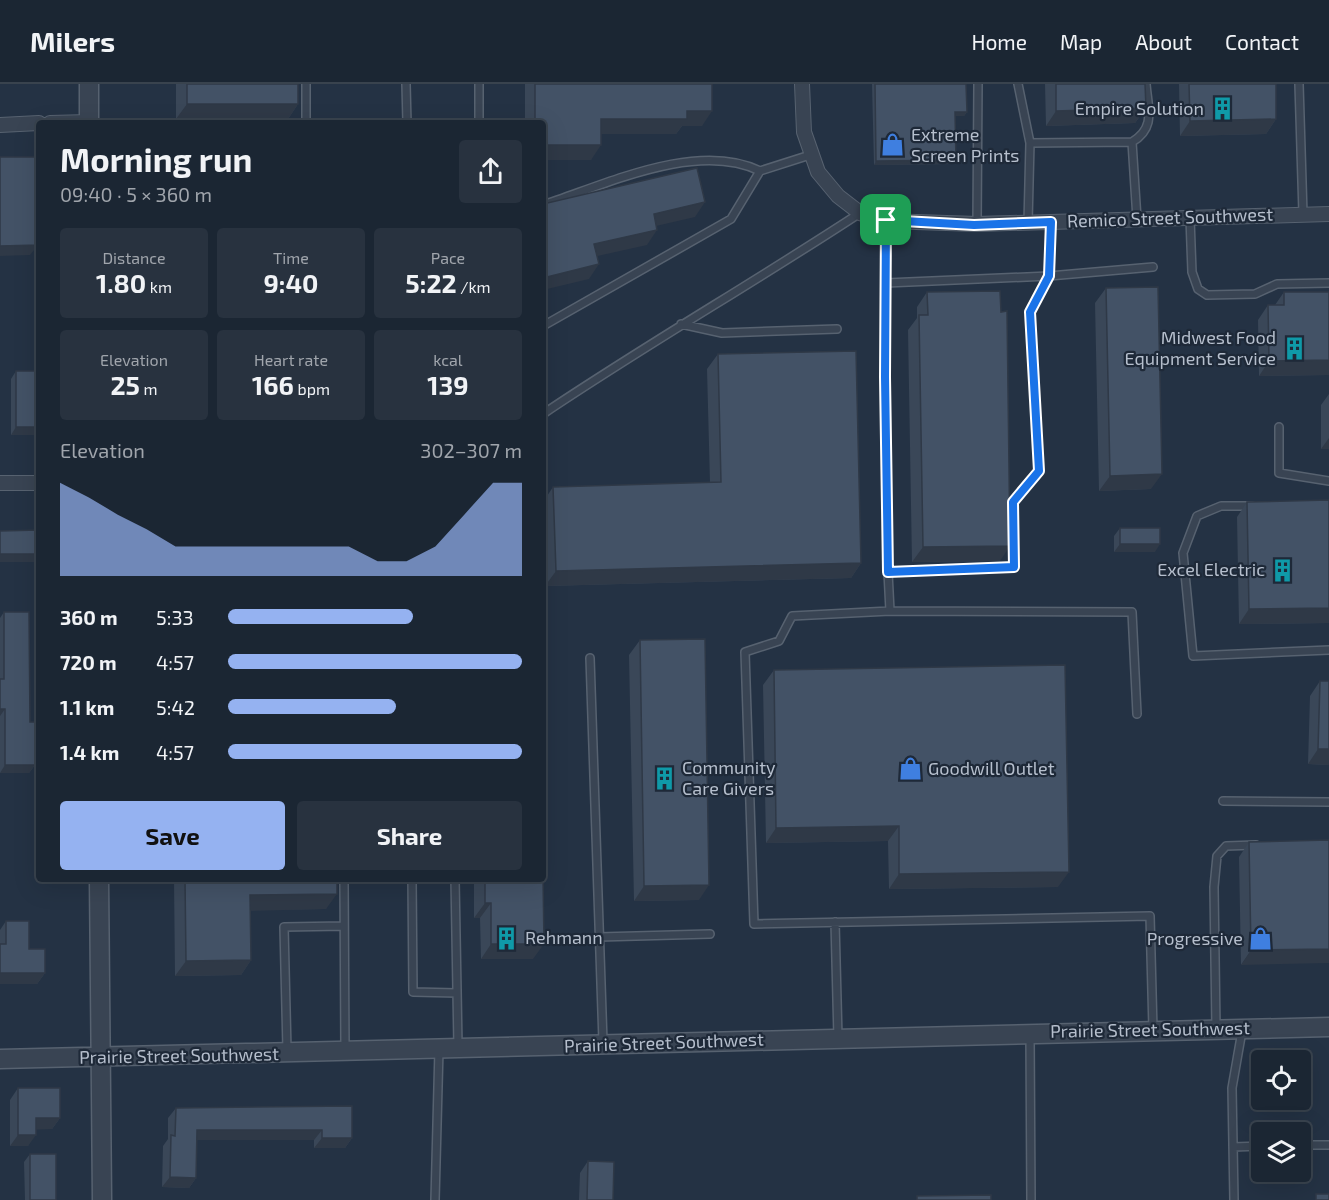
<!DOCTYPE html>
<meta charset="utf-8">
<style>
:root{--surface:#1b2633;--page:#28323f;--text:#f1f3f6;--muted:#a0a5ac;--line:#39434e;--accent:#95b2f1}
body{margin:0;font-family:"Exo 2",sans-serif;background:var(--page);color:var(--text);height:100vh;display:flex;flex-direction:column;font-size:22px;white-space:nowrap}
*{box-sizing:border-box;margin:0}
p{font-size:20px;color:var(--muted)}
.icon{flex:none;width:33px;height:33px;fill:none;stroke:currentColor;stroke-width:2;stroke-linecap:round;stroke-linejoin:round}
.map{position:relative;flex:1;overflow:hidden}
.panel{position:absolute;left:36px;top:36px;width:510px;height:762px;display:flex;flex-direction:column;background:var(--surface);border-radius:6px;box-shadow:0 6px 24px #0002,0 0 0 2px var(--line)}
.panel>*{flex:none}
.controls{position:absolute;left:1251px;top:966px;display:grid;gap:12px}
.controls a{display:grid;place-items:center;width:60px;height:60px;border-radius:6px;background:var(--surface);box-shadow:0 6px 24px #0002,0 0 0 2px var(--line);font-size:30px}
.pin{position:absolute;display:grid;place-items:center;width:51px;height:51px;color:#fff;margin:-26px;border-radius:12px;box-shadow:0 3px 9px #0006}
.round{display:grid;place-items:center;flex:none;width:63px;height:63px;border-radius:6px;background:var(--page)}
.overview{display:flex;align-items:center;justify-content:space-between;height:102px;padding:0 24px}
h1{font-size:33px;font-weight:700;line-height:45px}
.figures{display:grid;grid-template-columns:repeat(3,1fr);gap:9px;height:102px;padding:6px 24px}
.figures div{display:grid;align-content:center;border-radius:6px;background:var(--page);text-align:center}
.figures b{font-size:26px;font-weight:700}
.figures small{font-size:16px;font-weight:400}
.figures p{font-size:16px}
.chart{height:168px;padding:12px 24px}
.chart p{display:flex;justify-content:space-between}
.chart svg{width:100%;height:108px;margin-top:6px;fill:var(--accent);opacity:.7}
.button{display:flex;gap:12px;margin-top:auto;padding:12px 24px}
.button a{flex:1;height:69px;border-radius:6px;background:var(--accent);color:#111;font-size:24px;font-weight:700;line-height:69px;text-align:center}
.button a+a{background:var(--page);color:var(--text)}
ul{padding:0 24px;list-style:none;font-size:20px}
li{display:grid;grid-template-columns:96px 72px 1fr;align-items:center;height:45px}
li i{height:15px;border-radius:8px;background:var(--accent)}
header{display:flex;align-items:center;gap:36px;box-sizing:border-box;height:84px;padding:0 30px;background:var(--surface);border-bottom:2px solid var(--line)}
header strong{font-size:28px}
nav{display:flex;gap:33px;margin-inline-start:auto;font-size:21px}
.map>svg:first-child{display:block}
</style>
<header>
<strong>Milers</strong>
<nav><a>Home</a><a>Map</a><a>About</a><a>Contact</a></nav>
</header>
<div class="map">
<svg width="1329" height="1116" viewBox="0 0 1329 1116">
<rect width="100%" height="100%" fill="#243244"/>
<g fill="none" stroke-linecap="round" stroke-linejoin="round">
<defs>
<path id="service" d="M306,0V39
M406,0L407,39
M479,0V39
M1018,0L1030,59
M1299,0L1303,130
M1132,58C1156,44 1148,25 1146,0
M543,121C605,101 697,56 760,87
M1190,134L1192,188L1198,205L1207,211L1255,210L1277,200L1329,199
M886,137L885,293L888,488L1014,483L1013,418L1039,387L1030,228L1049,192L1051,138
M1028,139L1030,59L1132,58L1137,135
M977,140L978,0
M886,199L1049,192L1153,183
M681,240L722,249L837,245
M543,242L731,135L760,87L810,71
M543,330C647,260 755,198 860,129
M1279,343V389L1329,397
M1252,422H1221L1197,432L1183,469L1193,572L1329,566
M888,488L890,527L1132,528L1137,630
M890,527L792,532L779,557L745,568L754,840L1150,832L1153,946
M590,574L603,958
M1223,717L1329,718
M344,795L345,965
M412,795L413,908L457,909
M455,795L458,962
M835,838L838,954
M599,853L710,850
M1216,944L1214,803L1217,772L1226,762L1256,761
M1030,952L1031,1116
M287,966L284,843L344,842
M1300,1061H1329
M1233,1063L1262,1062
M435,1116L439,965
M1234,1116L1232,1004L1242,947"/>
<path id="minor" d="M802,0L804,48L818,88L838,112L860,129L886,137L977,140L1329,130
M50,39L89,38
M0,41L39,39
M0,399H39"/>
<path id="tertiary" d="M89,0V39
M99,795L102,1116
M0,975L1329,943"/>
</defs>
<use href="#service" stroke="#576270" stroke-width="10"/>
<use href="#minor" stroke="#576270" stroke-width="16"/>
<use href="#tertiary" stroke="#576270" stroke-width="21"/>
<use href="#service" stroke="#394453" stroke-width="7"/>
<use href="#minor" stroke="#394453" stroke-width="14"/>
<use href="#tertiary" stroke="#394453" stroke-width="18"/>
</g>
<path fill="#3a4758" d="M176,0H298V20L288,35H176Z
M525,0H712L702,42H682L676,50H601L591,76H543V39H525Z
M872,0H966L967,28L964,32H955L956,76L953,80L874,81Z
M1045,0H1145L1146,24L1135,39L1046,42Z
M1179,0H1276V35L1266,50L1180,52Z
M1106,204L1151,405L1099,407L1095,219Z
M927,208L1000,477L912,478L908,246L917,234V223Z
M1284,208H1329V291L1259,292L1258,236L1268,221H1275Z
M718,270L861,479L851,494L545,502L543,418L553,403L710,399L707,285Z
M16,287H39V346L35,351H11V295Z
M1329,310V365H1321V321Z
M1329,416V539L1239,540L1237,433L1247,418Z
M1120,444L1155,468H1114V452Z
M4,528L30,638L35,681L29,689H0V534Z
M640,556L699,816L634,817L629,571Z
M774,586L1058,803L889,805L888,757L766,759L763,601Z
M1320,597L1329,681L1308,680L1310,612Z
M1329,756L1241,881L1239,773L1249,758Z
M174,795H337L326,825L251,826V876L241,891L175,892Z
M474,795H543L533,875H481L480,834H474Z
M6,837L29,865L45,889L37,900H0V846Z
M18,1004L60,1034L52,1045H36L28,1062H10V1016Z
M352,1022V1054L345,1064H314V1056H197L196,1094L189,1104L162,1103L163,1062L168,1055V1034L176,1024Z
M30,1070L56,1116H25L24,1078Z
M588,1077L613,1116H579L580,1089Z"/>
<path fill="#2f3947" d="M187,20H298L288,35H176Z
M1146,24L1135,39L1046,42L1056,27Z
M687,27H712L702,42H682L676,50H591L601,35Z
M955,28H967L964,32H952Z
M1276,35L1266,50L1180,52L1190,37Z
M543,61H601L591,76H543Z
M956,76L953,80L874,81L876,77Z
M705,118L695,133L643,145L654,130Z
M657,146L647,161L584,175L594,160Z
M38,161L30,171L0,172V162Z
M599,180L589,195L543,206V194Z
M1329,276V291L1259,292L1269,277Z
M16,343H39V346L35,351H11Z
M1329,354V365H1321Z
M1162,390L1151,405L1099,407L1110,392Z
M1120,460H1160L1155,468H1114Z
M1010,462L1000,477L912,478L923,463Z
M0,470H39V475L37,478H0Z
M861,479L851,494L545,502L556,487Z
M1329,524V539L1239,540L1249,525Z
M0,625H5L0,632Z
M1318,665H1329V681L1308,680Z
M5,681H35L29,689H0Z
M899,742L888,757L766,759L776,744Z
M1069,788L1058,803L889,805L899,790Z
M709,801L699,816L634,817L644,802Z
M337,810L326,825L240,827L250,811Z
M485,819H491L480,834H474Z
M491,860H544L533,875H481Z
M1329,865V879L1241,881L1251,866Z
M251,876L241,891L175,892L186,877Z
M0,889H45L37,900H0Z
M36,1034H60L52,1045L28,1046Z
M197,1046H322L314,1056H190Z
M18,1051H36L28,1062H10Z
M322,1054H352L345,1064H314Z
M170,1093L196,1094L189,1104L162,1103Z"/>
<path fill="#435266" stroke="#2f3947" stroke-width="1.5" d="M187,0H298V20H187Z
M535,0H712V27H687V35H601V61H543V39H535Z
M875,0H966L967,28H955L956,76L876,77Z
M1056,0H1145L1146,24L1056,27Z
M1189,0H1276V35L1190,37Z
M0,73H38V161L0,162Z
M697,84L705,118L654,130L657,146L594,160L599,180L543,194V120Z
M1158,203L1162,390L1110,392L1106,204Z
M1000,207L1001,228L1007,227L1010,462L923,463L919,231H928L927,208Z
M1284,208H1329V276L1269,277L1268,221H1284Z
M856,267L861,479L556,487L553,403L721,398L718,270Z
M16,287H39V343H16Z
M1329,416V524L1249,525L1247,418Z
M1120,444H1160V460H1120Z
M39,446V470H0V447Z
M4,528H29L30,638H35V681H5V625H0V595H4Z
M705,555L709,801L644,802L640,556Z
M1065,581L1069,788L899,790V742L776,744L774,586Z
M1320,597H1329V665H1318Z
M1329,756V865L1251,866L1249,758Z
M543,791L544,860H491V819H485V795H543Z
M185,795H337V810L250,811L251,876L186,877Z
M6,837H29V865H45V889H0V860H6Z
M18,1004H60V1034H36V1051H18Z
M352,1022V1054H322V1046H197L196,1094L170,1093L171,1051L175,1052L176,1024Z
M30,1070H56V1116H30Z
M588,1077L614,1078L613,1116H587Z
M1316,1110H1329V1116H1316Z
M991,1111V1116H917V1112Z"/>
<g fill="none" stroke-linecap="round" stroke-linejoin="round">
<defs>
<path id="route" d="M886,136L974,141L1051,138L1049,192L1030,228L1039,387L1013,418L1014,483L888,488L885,293Z"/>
</defs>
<use href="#route" stroke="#fff" stroke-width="12"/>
<use href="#route" stroke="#1a73e8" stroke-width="8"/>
</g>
<defs>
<symbol id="building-bare" viewBox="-9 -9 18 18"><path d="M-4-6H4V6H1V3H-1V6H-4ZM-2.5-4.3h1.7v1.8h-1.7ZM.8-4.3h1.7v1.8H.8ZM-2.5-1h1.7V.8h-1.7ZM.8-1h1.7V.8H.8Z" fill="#0f9aa8" stroke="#1e2938" stroke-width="2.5" paint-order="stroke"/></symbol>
<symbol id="shop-bare" viewBox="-9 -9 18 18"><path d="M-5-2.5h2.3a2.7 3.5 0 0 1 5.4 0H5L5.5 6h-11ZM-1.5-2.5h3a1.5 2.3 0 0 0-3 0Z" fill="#3f7fe0" stroke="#1e2938" stroke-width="2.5" paint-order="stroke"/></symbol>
</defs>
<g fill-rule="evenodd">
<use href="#building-bare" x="1206" y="8" width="33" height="33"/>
<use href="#shop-bare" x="876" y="44" width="33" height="33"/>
<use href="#building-bare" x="1278" y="248" width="33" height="33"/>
<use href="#building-bare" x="1266" y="470" width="33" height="33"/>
<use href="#shop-bare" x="894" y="668" width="33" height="33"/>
<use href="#building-bare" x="648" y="678" width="33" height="33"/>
<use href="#building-bare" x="490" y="838" width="33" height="33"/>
<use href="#shop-bare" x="1244" y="838" width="33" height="33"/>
</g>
<g text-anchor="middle" stroke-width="4.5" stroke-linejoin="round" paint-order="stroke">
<g font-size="18" fill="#b6bfcd" stroke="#1e2938" text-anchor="end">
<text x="1204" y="31">Empire Solution</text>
<text x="911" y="57" text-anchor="start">Extreme<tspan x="911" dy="21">Screen Prints</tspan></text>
<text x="1276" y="260">Midwest Food<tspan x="1276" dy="21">Equipment Service</tspan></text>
<text x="1265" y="492">Excel Electric</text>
<text x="682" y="690" text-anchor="start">Community<tspan x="682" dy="21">Care Givers</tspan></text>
<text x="928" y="691" text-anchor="start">Goodwill Outlet</text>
<text x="525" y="860" text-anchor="start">Rehmann</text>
<text x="1243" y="861">Progressive</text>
</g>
<g font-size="18" fill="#b6bfcd" stroke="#1e2938">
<text transform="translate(1170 134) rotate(-2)" y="6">Remico Street Southwest</text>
<text transform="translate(1150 946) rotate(-1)" y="6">Prairie Street Southwest</text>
<text transform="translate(664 959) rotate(-2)" y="6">Prairie Street Southwest</text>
<text transform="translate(179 972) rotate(-1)" y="6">Prairie Street Southwest</text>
</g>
</g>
</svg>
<div class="controls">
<a><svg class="icon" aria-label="locate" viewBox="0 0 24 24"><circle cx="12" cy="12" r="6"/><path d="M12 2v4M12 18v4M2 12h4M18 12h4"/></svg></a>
<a><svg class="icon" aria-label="layers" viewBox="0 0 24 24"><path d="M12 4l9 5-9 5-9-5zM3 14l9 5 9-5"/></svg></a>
</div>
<div class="pin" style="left:886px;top:136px;background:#1e9e55"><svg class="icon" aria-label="arrive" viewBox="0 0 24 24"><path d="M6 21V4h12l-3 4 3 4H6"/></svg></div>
<section class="panel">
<div class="overview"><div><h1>Morning run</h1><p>09:40 · 5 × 360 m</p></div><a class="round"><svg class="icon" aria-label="share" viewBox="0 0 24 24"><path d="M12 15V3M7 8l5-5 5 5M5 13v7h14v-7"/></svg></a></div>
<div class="figures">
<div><p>Distance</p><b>1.80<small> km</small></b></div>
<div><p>Time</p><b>9:40</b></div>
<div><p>Pace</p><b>5:22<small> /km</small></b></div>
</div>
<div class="figures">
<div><p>Elevation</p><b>25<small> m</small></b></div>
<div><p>Heart rate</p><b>166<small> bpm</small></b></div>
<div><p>kcal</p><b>139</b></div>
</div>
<div class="chart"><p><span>Elevation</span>302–307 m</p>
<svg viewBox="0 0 160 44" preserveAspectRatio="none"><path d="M0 44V6L10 12L20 19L30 25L40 32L50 32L60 32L70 32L80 32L90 32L100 32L110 38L120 38L130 32L140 19L150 6L160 6V44z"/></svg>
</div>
<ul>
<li><b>360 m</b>5:33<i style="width:63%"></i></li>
<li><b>720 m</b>4:57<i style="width:100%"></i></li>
<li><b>1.1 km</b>5:42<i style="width:57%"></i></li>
<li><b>1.4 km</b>4:57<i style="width:100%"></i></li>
</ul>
<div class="button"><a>Save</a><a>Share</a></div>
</section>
</div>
